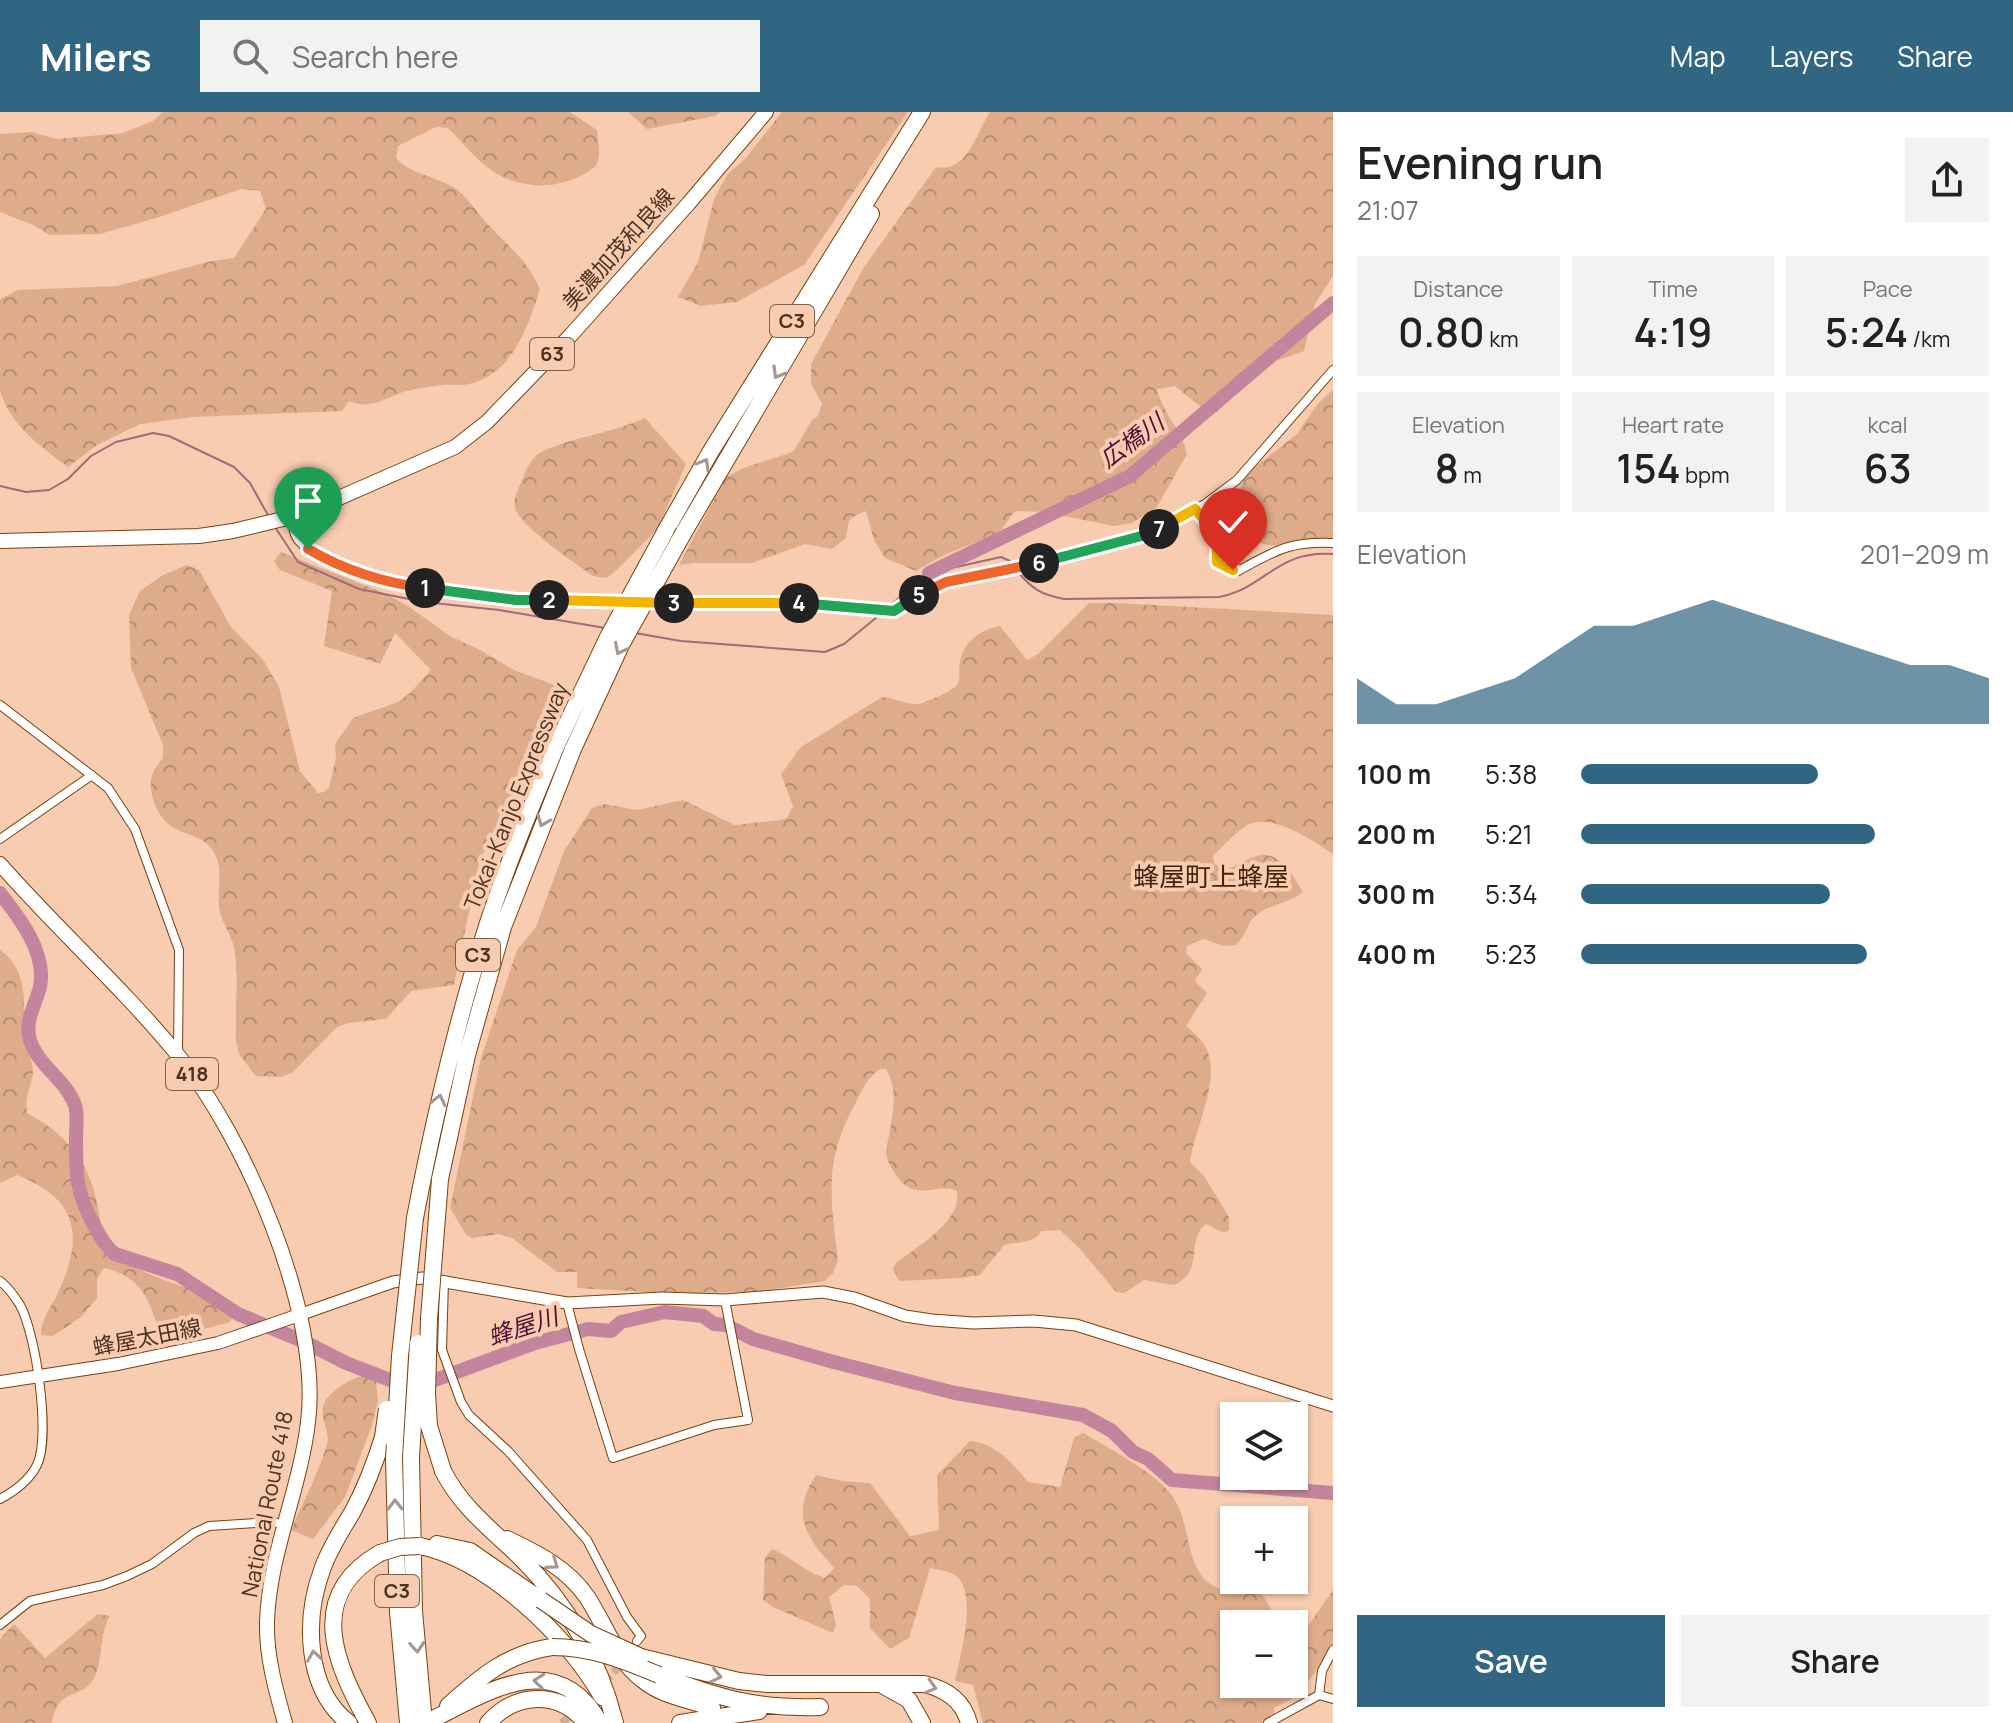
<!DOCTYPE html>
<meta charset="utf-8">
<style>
:root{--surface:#fff;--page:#f2f2f2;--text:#222;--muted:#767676;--accent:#316682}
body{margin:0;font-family:Manrope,"Noto Sans JP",sans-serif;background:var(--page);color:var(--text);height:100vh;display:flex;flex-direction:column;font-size:30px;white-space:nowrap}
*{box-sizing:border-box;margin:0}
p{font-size:26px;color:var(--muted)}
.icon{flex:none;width:44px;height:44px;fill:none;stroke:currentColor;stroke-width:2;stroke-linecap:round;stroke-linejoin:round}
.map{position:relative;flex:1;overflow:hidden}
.details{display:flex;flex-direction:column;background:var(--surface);width:680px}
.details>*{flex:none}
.tools{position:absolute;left:1220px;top:1290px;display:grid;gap:16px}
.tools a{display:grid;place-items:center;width:88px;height:88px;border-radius:0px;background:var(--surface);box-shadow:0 2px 6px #0004;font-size:40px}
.pin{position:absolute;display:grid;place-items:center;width:68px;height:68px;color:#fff;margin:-82px -34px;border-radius:50% 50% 50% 0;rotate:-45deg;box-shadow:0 0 8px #0007}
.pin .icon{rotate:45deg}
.km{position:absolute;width:40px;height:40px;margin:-20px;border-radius:50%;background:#222;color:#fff;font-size:22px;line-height:40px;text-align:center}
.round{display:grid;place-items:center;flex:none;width:84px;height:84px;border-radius:0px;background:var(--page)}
.headline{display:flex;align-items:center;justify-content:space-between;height:136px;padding:0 24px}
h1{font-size:44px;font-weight:600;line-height:60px}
.figures{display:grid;grid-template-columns:repeat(3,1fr);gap:12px;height:136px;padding:8px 24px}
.figures div{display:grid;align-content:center;border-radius:0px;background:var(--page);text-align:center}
.figures b{font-size:40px;font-weight:600}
.figures small{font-size:22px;font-weight:400}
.figures p{font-size:22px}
.chart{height:224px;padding:16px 24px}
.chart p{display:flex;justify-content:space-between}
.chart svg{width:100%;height:144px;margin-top:8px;fill:var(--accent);opacity:.7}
.button{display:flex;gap:16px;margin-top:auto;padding:16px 24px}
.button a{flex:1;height:92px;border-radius:0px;background:var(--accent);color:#fff;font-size:32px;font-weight:600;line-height:92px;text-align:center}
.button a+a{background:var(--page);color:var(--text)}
ul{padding:0 24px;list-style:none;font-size:26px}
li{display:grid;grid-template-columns:128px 96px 1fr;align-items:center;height:60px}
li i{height:20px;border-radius:10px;background:var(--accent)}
header{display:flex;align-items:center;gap:48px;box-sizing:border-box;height:112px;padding:0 40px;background:var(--accent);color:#fff}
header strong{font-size:38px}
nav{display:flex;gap:44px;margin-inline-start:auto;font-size:28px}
.search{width:560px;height:72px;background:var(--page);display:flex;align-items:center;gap:20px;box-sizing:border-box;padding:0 28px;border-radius:0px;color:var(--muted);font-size:30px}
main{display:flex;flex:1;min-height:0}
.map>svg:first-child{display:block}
</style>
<header>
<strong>Milers</strong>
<div class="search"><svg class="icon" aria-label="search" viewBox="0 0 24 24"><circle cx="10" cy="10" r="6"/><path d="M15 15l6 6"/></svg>Search here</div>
<nav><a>Map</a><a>Layers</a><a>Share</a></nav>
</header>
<main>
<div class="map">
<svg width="1333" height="1611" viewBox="0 0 1333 1611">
<defs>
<pattern id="forest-crowns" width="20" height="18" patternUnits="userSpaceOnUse" patternTransform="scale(2)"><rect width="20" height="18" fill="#dfac8b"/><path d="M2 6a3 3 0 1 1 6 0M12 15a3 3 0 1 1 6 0" fill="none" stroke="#b78d71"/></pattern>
</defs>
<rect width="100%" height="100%" fill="#f7ccb1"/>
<path fill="url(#forest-crowns)" d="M163,0H570L597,18C598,29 602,46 595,55C594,56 585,61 584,62C556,78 521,77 494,60C476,48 463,31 448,16L436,15L398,34L396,46C410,62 432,63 451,74C466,82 474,97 486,110C509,136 524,143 540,177C528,214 513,262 469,272C461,274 452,272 444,273C432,274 419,276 407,279C384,285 373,299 349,289L342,299L193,305L140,312L97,333L68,355C40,334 11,314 0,279V187L18,178L117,174L212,149L234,146L266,97L260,79L241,77L156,106L100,122L50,123L33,113L0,100V22L31,20L57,27L123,21L153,9Z
M628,0H721L715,4L647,17Z
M782,0H908L804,153L737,190L701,194L678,185L698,150L714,87L727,63L746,46Z
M990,0H1333V164L1315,192L1304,239L1267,252L1217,300L1204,298L1175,274L1157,277C1163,303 1182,317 1187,342L1157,395L1132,411L1114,414L1044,400L1018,399L1013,401L1002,417L992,424L944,443L916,459L885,446L874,428L866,399C845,408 850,406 846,426L832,437L805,432L752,451H694L679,453L726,365L746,355L793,340L812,308L818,304L822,291L811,272V252L864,155L936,55C968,61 976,21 990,0Z
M1333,277V430L1276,434L1263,432L1235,416L1239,381L1246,362L1297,322L1316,294Z
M645,306L686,352L657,418L611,463L606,466L593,464C576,451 518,414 515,395C513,385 519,376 523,366C528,354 532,343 545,338C577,324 613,321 645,306Z
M281,440L384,481L408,494L450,524L480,538L514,558L557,574L569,583L524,681L485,738L479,751L454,873L411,879L386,907L348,911L337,915L293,960L281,965L256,964L239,942L236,928C235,903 239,858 234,835C231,823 223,812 220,800C215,779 227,754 210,735C194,716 167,727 154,690C148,671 150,661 163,646V633L131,556L129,503L140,479L163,463L187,453L199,458L231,515L263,548L279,575L300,659L318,681L324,680L329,675L336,646L335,632L353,606L398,590L409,582L431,558L395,521L380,552L324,534L332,479L280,458L274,449Z
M1089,491H1117L1333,503V742C1312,728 1270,699 1246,714C1234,722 1223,734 1213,744L1214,751L1223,758C1236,756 1247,745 1260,743C1281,740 1294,766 1303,780C1289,792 1268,792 1254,805C1247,812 1246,824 1236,833L1224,834L1204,827L1187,834L1186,841L1202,857L1195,869L1207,881L1186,914C1192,919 1199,925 1204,932C1224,964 1194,1017 1190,1050L1204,1064L1229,1105V1118L1224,1121L1206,1112C1184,1131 1206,1158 1174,1173L1144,1168L1124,1181L1116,1180L1080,1137L1060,1118L1041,1119C1033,1133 1019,1129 1004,1133L980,1163L961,1166L899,1169L893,1156L896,1151C914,1137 967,1106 956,1078C934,1071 915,1091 896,1063C891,1055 886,1048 886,1039C890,1014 901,980 886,957H880C867,966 862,978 855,992C823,1050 831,1086 838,1149L833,1161L825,1169L755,1180L666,1181L577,1176V1160H557L512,1126L499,1122L473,1126L467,1124L450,1096L481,946L517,838L536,815L564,739L592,696L604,692L637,698L683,688L735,713L781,708L787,706L793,694L781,662L801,635L882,585C895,586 907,593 920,592C930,587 946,583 955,575C962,569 958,558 960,550C964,529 980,518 1000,514L1027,548L1038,542Z
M0,838C31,860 22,895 26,929C27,939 33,949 33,959C32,973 23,988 28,1002C60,1017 87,1047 95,1083C100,1102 101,1126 116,1140C137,1162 170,1169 197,1180C210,1186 222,1197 233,1205L230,1210L162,1228C150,1192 145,1165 104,1156L97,1167V1186L81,1205L53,1224L41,1223C40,1209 51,1195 57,1183C84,1125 80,1088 17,1063L0,1071Z
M366,1263L376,1269L378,1289L372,1313L345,1385L313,1427L291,1418C303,1390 319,1361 327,1332C331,1318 317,1304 325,1290C331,1278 353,1265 366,1263Z
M1083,1321C1107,1335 1154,1360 1170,1381C1190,1405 1184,1442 1204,1467C1209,1472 1218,1476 1225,1480L1243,1468H1254L1271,1497L1286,1512H1234V1572H1294V1519L1302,1523L1333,1478V1535L1298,1584L1274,1596L1275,1611H983L973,1573L955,1569C960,1544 979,1481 955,1463C949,1459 938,1458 930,1456L909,1526L890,1537L870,1516V1487L857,1474L844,1473L829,1485L836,1512L833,1521L773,1495L763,1488L765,1445L772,1437C792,1445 804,1460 825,1466L834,1456C806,1425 790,1402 816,1363L843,1369L870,1371L910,1424L939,1418L937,1363L970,1329C997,1332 1011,1350 1028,1370L1060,1375L1074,1326Z
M98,1502L110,1504C98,1524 104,1547 94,1566C82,1589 58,1573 52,1611H0V1527L14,1512L45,1546Z"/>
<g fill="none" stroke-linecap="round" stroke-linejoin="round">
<path stroke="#9f6c77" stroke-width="2" d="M0,374L26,380L49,378L68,367L91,344L116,330L153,321L169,324L234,355L250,371L268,403
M275,415L298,450L359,477L424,490L499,498L605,516
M1018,460C1032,477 1042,483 1064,487L1219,485C1266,476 1276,438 1333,442
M887,496L929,461L1001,445L1010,449L1014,455
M635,521L681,529L825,540L844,532L882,501"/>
<path stroke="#c2859d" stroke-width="14" d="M929,461L1130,364L1333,191
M0,781C19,805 47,841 40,875C36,892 24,909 30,928C38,954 66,968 75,993C78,1003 76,1014 76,1024C76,1061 75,1079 94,1113C100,1124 105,1134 115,1142L177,1162L238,1202L307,1231L346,1251L398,1271L411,1273L427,1271L535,1231L588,1217L611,1219L621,1210L665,1200L703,1204L714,1212L726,1213L753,1227L830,1249L955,1281L1083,1303L1112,1319L1133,1340L1148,1347L1172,1368L1333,1381"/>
<path stroke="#d5ad94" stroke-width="8" stroke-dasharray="8 4" stroke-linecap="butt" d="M562,1611L624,1550"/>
<defs>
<path id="minor" d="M1195,397C1217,419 1217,419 1217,450L1238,459C1275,439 1289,429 1333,431
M291,405C293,413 293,422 298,428C332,469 464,483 516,488C553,492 591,487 628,488
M645,489L690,493L818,492L894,499L946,470L1009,459L1149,422L1205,392L1237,368L1333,258
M0,593L108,676L135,717L179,838L178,942
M0,727L92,663
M444,1168L442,1238L461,1290L469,1303L508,1339L587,1428L627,1505L641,1524L637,1529
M0,1169C8,1175 15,1185 20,1193C36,1222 51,1324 37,1353C29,1369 15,1379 0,1387
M567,1191L579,1237L613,1346L714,1313L748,1308L725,1188
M0,1513L30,1489L103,1473L127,1464L152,1452L194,1421L209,1414L274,1410L284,1413
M1319,1583L1322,1559L1333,1538
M1268,1611L1319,1583L1333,1587"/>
<path id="tertiary" d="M299,1203L393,1170L422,1166L567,1191L662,1186L725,1188L823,1180L854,1186L905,1204L932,1208L973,1211L1034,1209L1076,1213L1333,1294"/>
<path id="secondary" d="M0,1270L118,1252L218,1231L299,1203"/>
<path id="primary" d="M0,429L199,424L233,419L291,405L316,396L455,335L487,310L571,223L689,91L766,0"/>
<path id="trunk" d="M0,752C57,817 122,875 177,942C245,1024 322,1202 308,1310C300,1378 269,1442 267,1510C266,1544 276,1579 285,1611"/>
<path id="motorway" d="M665,420L711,339L922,0
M684,420L871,102
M440,1067L467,943L503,815L573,637
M415,1106C434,1006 457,908 488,811C508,750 533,690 558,630
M411,1345L414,1499L424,1611
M394,1346L398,1500L408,1611
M443,1359C462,1396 492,1418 521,1446C568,1493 599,1546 615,1611
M507,1427C538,1442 567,1456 587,1485C605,1512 616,1548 643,1568C662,1584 689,1587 712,1596
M437,1432L470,1439L541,1488
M420,1434C488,1448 569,1525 602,1585
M641,1545L739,1569L767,1572H924C946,1577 963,1588 969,1611
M659,1563C718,1586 756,1597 820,1595
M884,1574L909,1588L922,1611
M448,1594C480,1565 508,1541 552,1535
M349,1611C305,1577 304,1507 322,1458C329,1437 342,1418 353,1399C366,1375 375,1351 383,1325
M368,1611C335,1551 305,1484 380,1441
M425,1611C484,1583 555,1531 600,1611
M488,1611C516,1580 559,1578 586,1611
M680,1611L759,1599"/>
</defs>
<use href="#minor" stroke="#7b400e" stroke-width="10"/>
<use href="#tertiary" stroke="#7b400e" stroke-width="13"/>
<use href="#secondary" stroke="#7b400e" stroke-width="14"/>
<use href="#primary" stroke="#7b400e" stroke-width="16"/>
<use href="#trunk" stroke="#7b400e" stroke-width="16"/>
<use href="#motorway" stroke="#7b400e" stroke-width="18"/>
<use href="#minor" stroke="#fff" stroke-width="8"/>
<use href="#tertiary" stroke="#fff" stroke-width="11"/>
<use href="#secondary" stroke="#fff" stroke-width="12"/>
<use href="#primary" stroke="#fff" stroke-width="14"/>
<use href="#trunk" stroke="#fff" stroke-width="14"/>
<use href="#motorway" stroke="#fff" stroke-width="16"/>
<defs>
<path id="motorway-bridge" d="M558,630L608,525L665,420
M573,637L622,531L684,420
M440,1067L429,1207L427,1282L429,1314L443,1359
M383,1325L387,1297
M411,1345L418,1231
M394,1346L400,1244L415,1106
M380,1441L400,1435L420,1434
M541,1488L591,1522L641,1545
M552,1535C591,1535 623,1548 659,1563"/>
</defs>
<use href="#motorway-bridge" stroke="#7b400e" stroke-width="18" stroke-linecap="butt"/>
<use href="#motorway-bridge" stroke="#fff" stroke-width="16"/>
</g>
<defs><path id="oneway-chevron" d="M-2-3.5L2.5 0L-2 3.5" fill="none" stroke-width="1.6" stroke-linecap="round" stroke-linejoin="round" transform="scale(2)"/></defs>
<g stroke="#a6988f">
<use href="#oneway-chevron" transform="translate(778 261) rotate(120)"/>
<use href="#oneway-chevron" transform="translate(704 352) rotate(-60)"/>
<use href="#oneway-chevron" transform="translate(620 537) rotate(117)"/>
<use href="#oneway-chevron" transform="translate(543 709) rotate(112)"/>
<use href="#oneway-chevron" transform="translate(439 988) rotate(-77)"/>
<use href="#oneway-chevron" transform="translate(395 1393) rotate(-91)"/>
<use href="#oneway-chevron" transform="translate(553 1452) rotate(35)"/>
<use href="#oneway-chevron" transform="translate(417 1535) rotate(86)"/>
<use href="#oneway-chevron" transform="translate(314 1544) rotate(-99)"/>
<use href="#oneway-chevron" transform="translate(716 1564) rotate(13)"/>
<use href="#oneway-chevron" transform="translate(539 1569) rotate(-174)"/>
<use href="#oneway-chevron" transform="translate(931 1575) rotate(16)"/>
</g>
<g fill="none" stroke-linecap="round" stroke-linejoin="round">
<defs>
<path id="split-1" d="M308,437C344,458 385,471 425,476"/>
<path id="split-2" d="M425,476L516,488H549"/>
<path id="split-3" d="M549,488L674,491"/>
<path id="split-4" d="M674,491H799"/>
<path id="split-5" d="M799,491L894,499L919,483"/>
<path id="split-6" d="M919,483L946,470L1039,451"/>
<path id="split-7" d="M1039,451L1149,422L1159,417"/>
<path id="split-8" d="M1159,417L1195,397L1217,422V450L1233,458"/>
</defs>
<use href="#split-1" stroke="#fff" stroke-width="16"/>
<use href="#split-2" stroke="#fff" stroke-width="16"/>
<use href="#split-3" stroke="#fff" stroke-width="16"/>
<use href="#split-4" stroke="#fff" stroke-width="16"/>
<use href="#split-5" stroke="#fff" stroke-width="16"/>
<use href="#split-6" stroke="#fff" stroke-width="16"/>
<use href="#split-7" stroke="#fff" stroke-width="16"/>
<use href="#split-8" stroke="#fff" stroke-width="16"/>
<use href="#split-1" stroke="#f0652b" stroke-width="10"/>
<use href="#split-2" stroke="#22a559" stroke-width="10"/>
<use href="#split-3" stroke="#f5b400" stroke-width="10"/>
<use href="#split-4" stroke="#f5b400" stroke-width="10"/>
<use href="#split-5" stroke="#22a559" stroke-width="10"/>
<use href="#split-6" stroke="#f0652b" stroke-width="10"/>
<use href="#split-7" stroke="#22a559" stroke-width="10"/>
<use href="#split-8" stroke="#f5b400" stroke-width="10"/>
</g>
<g text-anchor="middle" stroke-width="8" stroke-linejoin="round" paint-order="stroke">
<g fill="#f7ccb1" stroke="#81604b" stroke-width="2">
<rect x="770" y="193" width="44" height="32" rx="6"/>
<rect x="530" y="226" width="44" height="32" rx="6"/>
<rect x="456" y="827" width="44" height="32" rx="6"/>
<rect x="166" y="946" width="52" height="32" rx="6"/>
<rect x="375" y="1463" width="44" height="32" rx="6"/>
</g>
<g font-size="20" font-weight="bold" fill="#4e321f">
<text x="792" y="216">C3</text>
<text x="552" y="249">63</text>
<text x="478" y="850">C3</text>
<text x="192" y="969">418</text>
<text x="397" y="1486">C3</text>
</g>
<g font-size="22" fill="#4e321f" stroke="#f7ccb1">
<text transform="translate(618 137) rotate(-48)" y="8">美濃加茂和良線</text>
<text transform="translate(516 684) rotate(-68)" y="8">Tokai-Kanjo Expressway</text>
<text transform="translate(147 1225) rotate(-11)" y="8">蜂屋太田線</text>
<text transform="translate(267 1392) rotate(-79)" y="8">National Route 418</text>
</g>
<g font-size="24" font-style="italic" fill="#550b32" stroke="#f7ccb1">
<text transform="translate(1132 329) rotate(-36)" y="8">広橋川</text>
<text transform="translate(523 1215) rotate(-18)" y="8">蜂屋川</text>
</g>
<g font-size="26" fill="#43230a" stroke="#f7ccb1">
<text x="1211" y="774">蜂屋町上蜂屋</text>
</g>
</g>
</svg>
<div class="tools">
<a><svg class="icon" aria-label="layers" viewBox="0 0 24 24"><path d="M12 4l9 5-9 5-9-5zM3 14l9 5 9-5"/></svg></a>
<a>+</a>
<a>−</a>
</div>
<div class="pin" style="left:308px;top:437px;background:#1e9e55"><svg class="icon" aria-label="arrive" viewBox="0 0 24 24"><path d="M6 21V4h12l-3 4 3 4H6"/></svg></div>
<div class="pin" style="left:1233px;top:458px;background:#d93025"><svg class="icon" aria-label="check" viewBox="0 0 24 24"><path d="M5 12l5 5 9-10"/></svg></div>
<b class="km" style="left:425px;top:476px">1</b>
<b class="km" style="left:549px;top:488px">2</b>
<b class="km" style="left:674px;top:491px">3</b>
<b class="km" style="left:799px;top:491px">4</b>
<b class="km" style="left:919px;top:483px">5</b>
<b class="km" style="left:1039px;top:451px">6</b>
<b class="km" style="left:1159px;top:417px">7</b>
</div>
<section class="details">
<div class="headline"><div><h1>Evening run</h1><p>21:07</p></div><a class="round"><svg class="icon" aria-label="share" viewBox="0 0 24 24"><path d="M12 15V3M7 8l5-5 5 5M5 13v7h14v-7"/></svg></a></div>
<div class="figures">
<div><p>Distance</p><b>0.80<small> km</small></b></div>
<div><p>Time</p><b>4:19</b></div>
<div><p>Pace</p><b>5:24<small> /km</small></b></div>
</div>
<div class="figures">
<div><p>Elevation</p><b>8<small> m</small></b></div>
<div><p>Heart rate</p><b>154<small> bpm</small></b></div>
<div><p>kcal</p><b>63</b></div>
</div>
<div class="chart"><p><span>Elevation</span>201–209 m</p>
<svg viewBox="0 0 160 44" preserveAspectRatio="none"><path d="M0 44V30L10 38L20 38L30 34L40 30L50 22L60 14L70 14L80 10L90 6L100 10L110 14L120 18L130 22L140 26L150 26L160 30V44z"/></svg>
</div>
<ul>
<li><b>100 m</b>5:38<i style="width:58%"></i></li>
<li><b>200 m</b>5:21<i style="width:72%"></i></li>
<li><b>300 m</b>5:34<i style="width:61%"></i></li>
<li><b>400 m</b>5:23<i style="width:70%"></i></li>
</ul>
<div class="button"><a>Save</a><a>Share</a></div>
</section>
</main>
